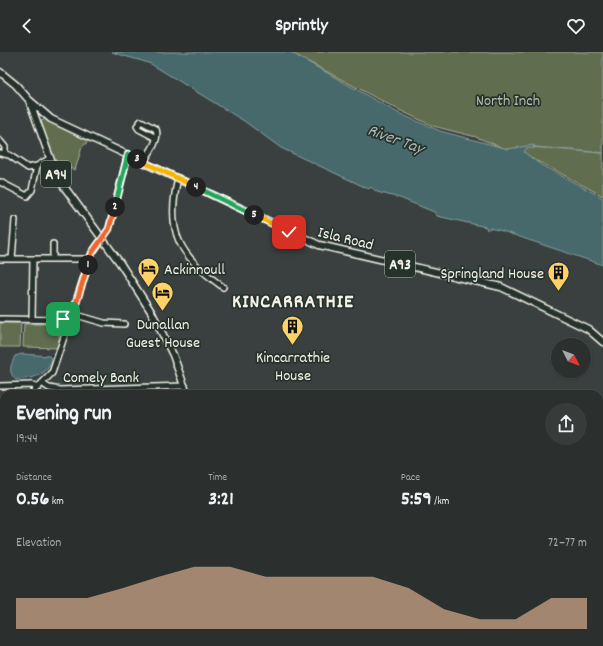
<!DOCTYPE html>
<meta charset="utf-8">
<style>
:root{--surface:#2b302f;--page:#373c3b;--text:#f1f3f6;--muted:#a6a9aa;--line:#474b4b;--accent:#d6ab8b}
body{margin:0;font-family:Dekko,sans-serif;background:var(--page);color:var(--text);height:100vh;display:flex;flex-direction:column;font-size:15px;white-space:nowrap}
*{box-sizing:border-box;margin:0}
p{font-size:13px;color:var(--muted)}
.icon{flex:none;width:22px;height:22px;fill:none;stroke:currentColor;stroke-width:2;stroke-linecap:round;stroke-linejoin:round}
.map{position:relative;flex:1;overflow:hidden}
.panel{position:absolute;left:0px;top:338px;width:603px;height:256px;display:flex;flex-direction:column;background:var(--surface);border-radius:12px 12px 0 0;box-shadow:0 1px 3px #0004,0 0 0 1px var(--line)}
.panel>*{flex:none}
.needle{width:26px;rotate:132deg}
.fabs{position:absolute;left:551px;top:286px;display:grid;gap:8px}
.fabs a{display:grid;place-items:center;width:40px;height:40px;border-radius:50%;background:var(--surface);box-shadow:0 1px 3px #0004,0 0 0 1px var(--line);font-size:20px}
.pin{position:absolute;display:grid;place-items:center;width:34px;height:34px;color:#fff;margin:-17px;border-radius:8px;box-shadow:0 2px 6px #0006}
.km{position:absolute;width:20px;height:20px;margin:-10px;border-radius:50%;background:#222;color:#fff;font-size:11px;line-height:20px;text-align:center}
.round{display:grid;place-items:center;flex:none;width:42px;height:42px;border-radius:21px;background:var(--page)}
.overview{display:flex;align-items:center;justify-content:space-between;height:68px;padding:0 16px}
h1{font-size:22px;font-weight:700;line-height:30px}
.stats{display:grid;grid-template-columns:repeat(3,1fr);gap:6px;height:68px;padding:4px 16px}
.stats div{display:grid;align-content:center}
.stats b{font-size:20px;font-weight:700}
.stats small{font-size:11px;font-weight:400}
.stats p{font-size:11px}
.chart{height:112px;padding:8px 16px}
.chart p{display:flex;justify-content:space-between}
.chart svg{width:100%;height:72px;margin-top:4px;fill:var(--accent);opacity:.7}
header{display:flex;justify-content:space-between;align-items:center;height:52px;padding:0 16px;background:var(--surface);font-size:18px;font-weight:700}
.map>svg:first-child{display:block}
</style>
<header><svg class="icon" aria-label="back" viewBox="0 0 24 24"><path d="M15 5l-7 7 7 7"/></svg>Sprintly<svg class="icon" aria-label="heart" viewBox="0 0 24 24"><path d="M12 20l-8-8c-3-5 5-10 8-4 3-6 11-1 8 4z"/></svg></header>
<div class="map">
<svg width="603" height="594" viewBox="0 0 603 594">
<rect width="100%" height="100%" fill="#39403f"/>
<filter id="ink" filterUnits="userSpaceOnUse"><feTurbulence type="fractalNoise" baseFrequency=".025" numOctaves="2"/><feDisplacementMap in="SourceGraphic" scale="8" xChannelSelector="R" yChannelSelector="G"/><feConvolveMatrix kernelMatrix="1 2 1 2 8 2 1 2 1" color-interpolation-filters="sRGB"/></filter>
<g filter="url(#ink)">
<path fill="#606e50" stroke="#aab09c" d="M290,0H603V144L541,111L476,85L433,74L397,57Z
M46,66L91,87L82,95L75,118L55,112L40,70Z
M0,271H21L20,295H0Z
M24,272H59V296L23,295Z
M603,379V594H550L554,590H599V385Z"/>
<path fill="#46696c" stroke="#8c9f9e" d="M112,0H290L398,61L440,79L508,97L534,93L535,96H527L524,100L541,113L603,146V213L499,178L489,176L487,178L486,175L437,164L434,160L400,146L377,140L371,135L369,137L281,96L244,69L151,12C138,7 125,5 112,0Z
M22,302L49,304L52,307C47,325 33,326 16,328C8,320 10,315 15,304Z"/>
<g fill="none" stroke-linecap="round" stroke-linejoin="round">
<path stroke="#8c9f9e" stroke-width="1.5" d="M533,95L603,101
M599,436L603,431
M579,594L580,590"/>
<defs>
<path id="minor" d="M0,89L5,95V102
M0,101L9,103L28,116L37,114L49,107
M144,110C149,101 160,88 156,77L141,69L137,74L139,77L156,86
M178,126C165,181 179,203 223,235
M0,130L27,144L32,138L37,114
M53,192V207
M0,207H90
M12,207L15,168
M73,262L104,271L124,272
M0,267L71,268
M32,267L33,207
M43,332L49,336L60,338L185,334
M0,334L32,333L39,335
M31,342L52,321L92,201L109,177L128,102
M0,370L4,365
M0,428H4
M0,521L4,524
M0,593L70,594
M87,594L89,590
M132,594V591"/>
<path id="major" d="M0,20L16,33L29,48L51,67L319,193L501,235L588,277L603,290
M29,48L57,125L120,211L152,261L173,303L187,342
M144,594V590"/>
</defs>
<use href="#minor" stroke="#f4f1e8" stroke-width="8"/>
<use href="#major" stroke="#f4f1e8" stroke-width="9"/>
<use href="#minor" stroke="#26332d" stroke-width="5"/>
<use href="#major" stroke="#26332d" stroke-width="6"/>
</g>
</g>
<g fill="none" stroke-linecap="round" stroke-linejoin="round" filter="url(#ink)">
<defs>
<path id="split-1" d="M63,267L71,268L88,213"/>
<path id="split-2" d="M88,213L92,201L109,177L115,155"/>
<path id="split-3" d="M115,155L128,102L137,107"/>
<path id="split-4" d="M137,107L196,135"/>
<path id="split-5" d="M196,135L254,163"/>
<path id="split-6" d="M254,163L289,180"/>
</defs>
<use href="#split-1" stroke="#fff" stroke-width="8"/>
<use href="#split-2" stroke="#fff" stroke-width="8"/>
<use href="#split-3" stroke="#fff" stroke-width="8"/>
<use href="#split-4" stroke="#fff" stroke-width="8"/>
<use href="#split-5" stroke="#fff" stroke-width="8"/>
<use href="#split-6" stroke="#fff" stroke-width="8"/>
<use href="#split-1" stroke="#f0652b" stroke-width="5"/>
<use href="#split-2" stroke="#f0652b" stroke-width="5"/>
<use href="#split-3" stroke="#22a559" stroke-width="5"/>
<use href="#split-4" stroke="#f5b400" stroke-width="5"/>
<use href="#split-5" stroke="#22a559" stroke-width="5"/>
<use href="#split-6" stroke="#f5b400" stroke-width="5"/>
</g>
<defs>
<symbol id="hotel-pin" viewBox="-11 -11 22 30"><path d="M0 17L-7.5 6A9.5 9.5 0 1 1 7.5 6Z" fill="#ffd166" stroke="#26332d"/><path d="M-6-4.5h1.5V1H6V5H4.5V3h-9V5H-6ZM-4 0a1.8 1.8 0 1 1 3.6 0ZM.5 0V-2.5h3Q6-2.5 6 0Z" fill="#111"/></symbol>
<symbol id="building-pin" viewBox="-11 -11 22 30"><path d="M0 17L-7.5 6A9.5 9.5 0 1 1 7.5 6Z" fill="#ffd166" stroke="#26332d"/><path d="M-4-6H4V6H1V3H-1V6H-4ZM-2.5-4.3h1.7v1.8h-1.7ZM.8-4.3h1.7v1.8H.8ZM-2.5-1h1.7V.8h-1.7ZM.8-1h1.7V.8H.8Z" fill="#111"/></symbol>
</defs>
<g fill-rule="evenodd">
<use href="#hotel-pin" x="136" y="204" width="25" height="34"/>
<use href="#building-pin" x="546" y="208" width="25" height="34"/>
<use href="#hotel-pin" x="150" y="228" width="25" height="34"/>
<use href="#building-pin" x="280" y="262" width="25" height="34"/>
</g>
<g text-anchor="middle" stroke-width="3.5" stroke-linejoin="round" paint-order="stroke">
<g fill="#26332d" stroke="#b6b8b0" stroke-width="1">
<rect x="41" y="109" width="30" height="26" rx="3"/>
<rect x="385" y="199" width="30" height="26" rx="3"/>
</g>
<g font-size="15" font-weight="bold" fill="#f4f1e8">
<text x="56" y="127">A94</text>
<text x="400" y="217">A93</text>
</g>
<g font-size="16" fill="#b9bdab" stroke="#26332d">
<text x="508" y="53">North Inch</text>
</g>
<g font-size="16" fill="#f4f1e8" stroke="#26332d">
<text transform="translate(346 185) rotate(14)" y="6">Isla Road</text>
<text x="101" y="330">Comely Bank</text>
</g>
<g font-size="16" fill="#f4f1e8" stroke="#26332d">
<text x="164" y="222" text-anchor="start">Ackinnoull</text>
<text x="544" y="226" text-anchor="end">Springland House</text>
<text x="163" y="277">Dunallan<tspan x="163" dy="18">Guest House</tspan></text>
<text x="293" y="310">Kincarrathie<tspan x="293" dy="18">House</tspan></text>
</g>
<g font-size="17" font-style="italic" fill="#aebbb6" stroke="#26332d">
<text transform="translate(396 86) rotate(20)" y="6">River Tay</text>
</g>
<g font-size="20" font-weight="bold" letter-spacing="1" fill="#f4f1e8" stroke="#26332d">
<text x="293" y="255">KINCARRATHIE</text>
</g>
</g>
</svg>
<div class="fabs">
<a><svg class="needle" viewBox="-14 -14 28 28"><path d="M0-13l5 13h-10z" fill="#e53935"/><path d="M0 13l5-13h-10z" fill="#a6a9aa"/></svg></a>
</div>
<div class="pin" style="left:63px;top:267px;background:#1e9e55"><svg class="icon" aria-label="arrive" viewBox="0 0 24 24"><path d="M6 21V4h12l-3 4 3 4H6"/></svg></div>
<div class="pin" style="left:289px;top:180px;background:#d93025"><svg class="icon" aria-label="check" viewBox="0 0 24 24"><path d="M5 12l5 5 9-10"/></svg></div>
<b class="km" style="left:88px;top:213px">1</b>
<b class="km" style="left:115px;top:155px">2</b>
<b class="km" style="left:137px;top:107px">3</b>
<b class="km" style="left:196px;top:135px">4</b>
<b class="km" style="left:254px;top:163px">5</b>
<section class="panel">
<div class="overview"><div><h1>Evening run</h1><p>19:44</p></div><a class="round"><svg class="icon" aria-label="share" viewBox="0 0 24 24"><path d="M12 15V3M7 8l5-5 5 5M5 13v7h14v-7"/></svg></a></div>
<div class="stats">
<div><p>Distance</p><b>0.56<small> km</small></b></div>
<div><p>Time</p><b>3:21</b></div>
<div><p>Pace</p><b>5:59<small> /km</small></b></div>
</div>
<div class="chart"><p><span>Elevation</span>72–77 m</p>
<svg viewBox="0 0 160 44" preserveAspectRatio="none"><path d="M0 44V25L10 25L20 25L30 19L40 12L50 6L60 6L70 12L80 12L90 12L100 12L110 19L120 32L130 38L140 38L150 25L160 25V44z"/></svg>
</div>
</section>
</div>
